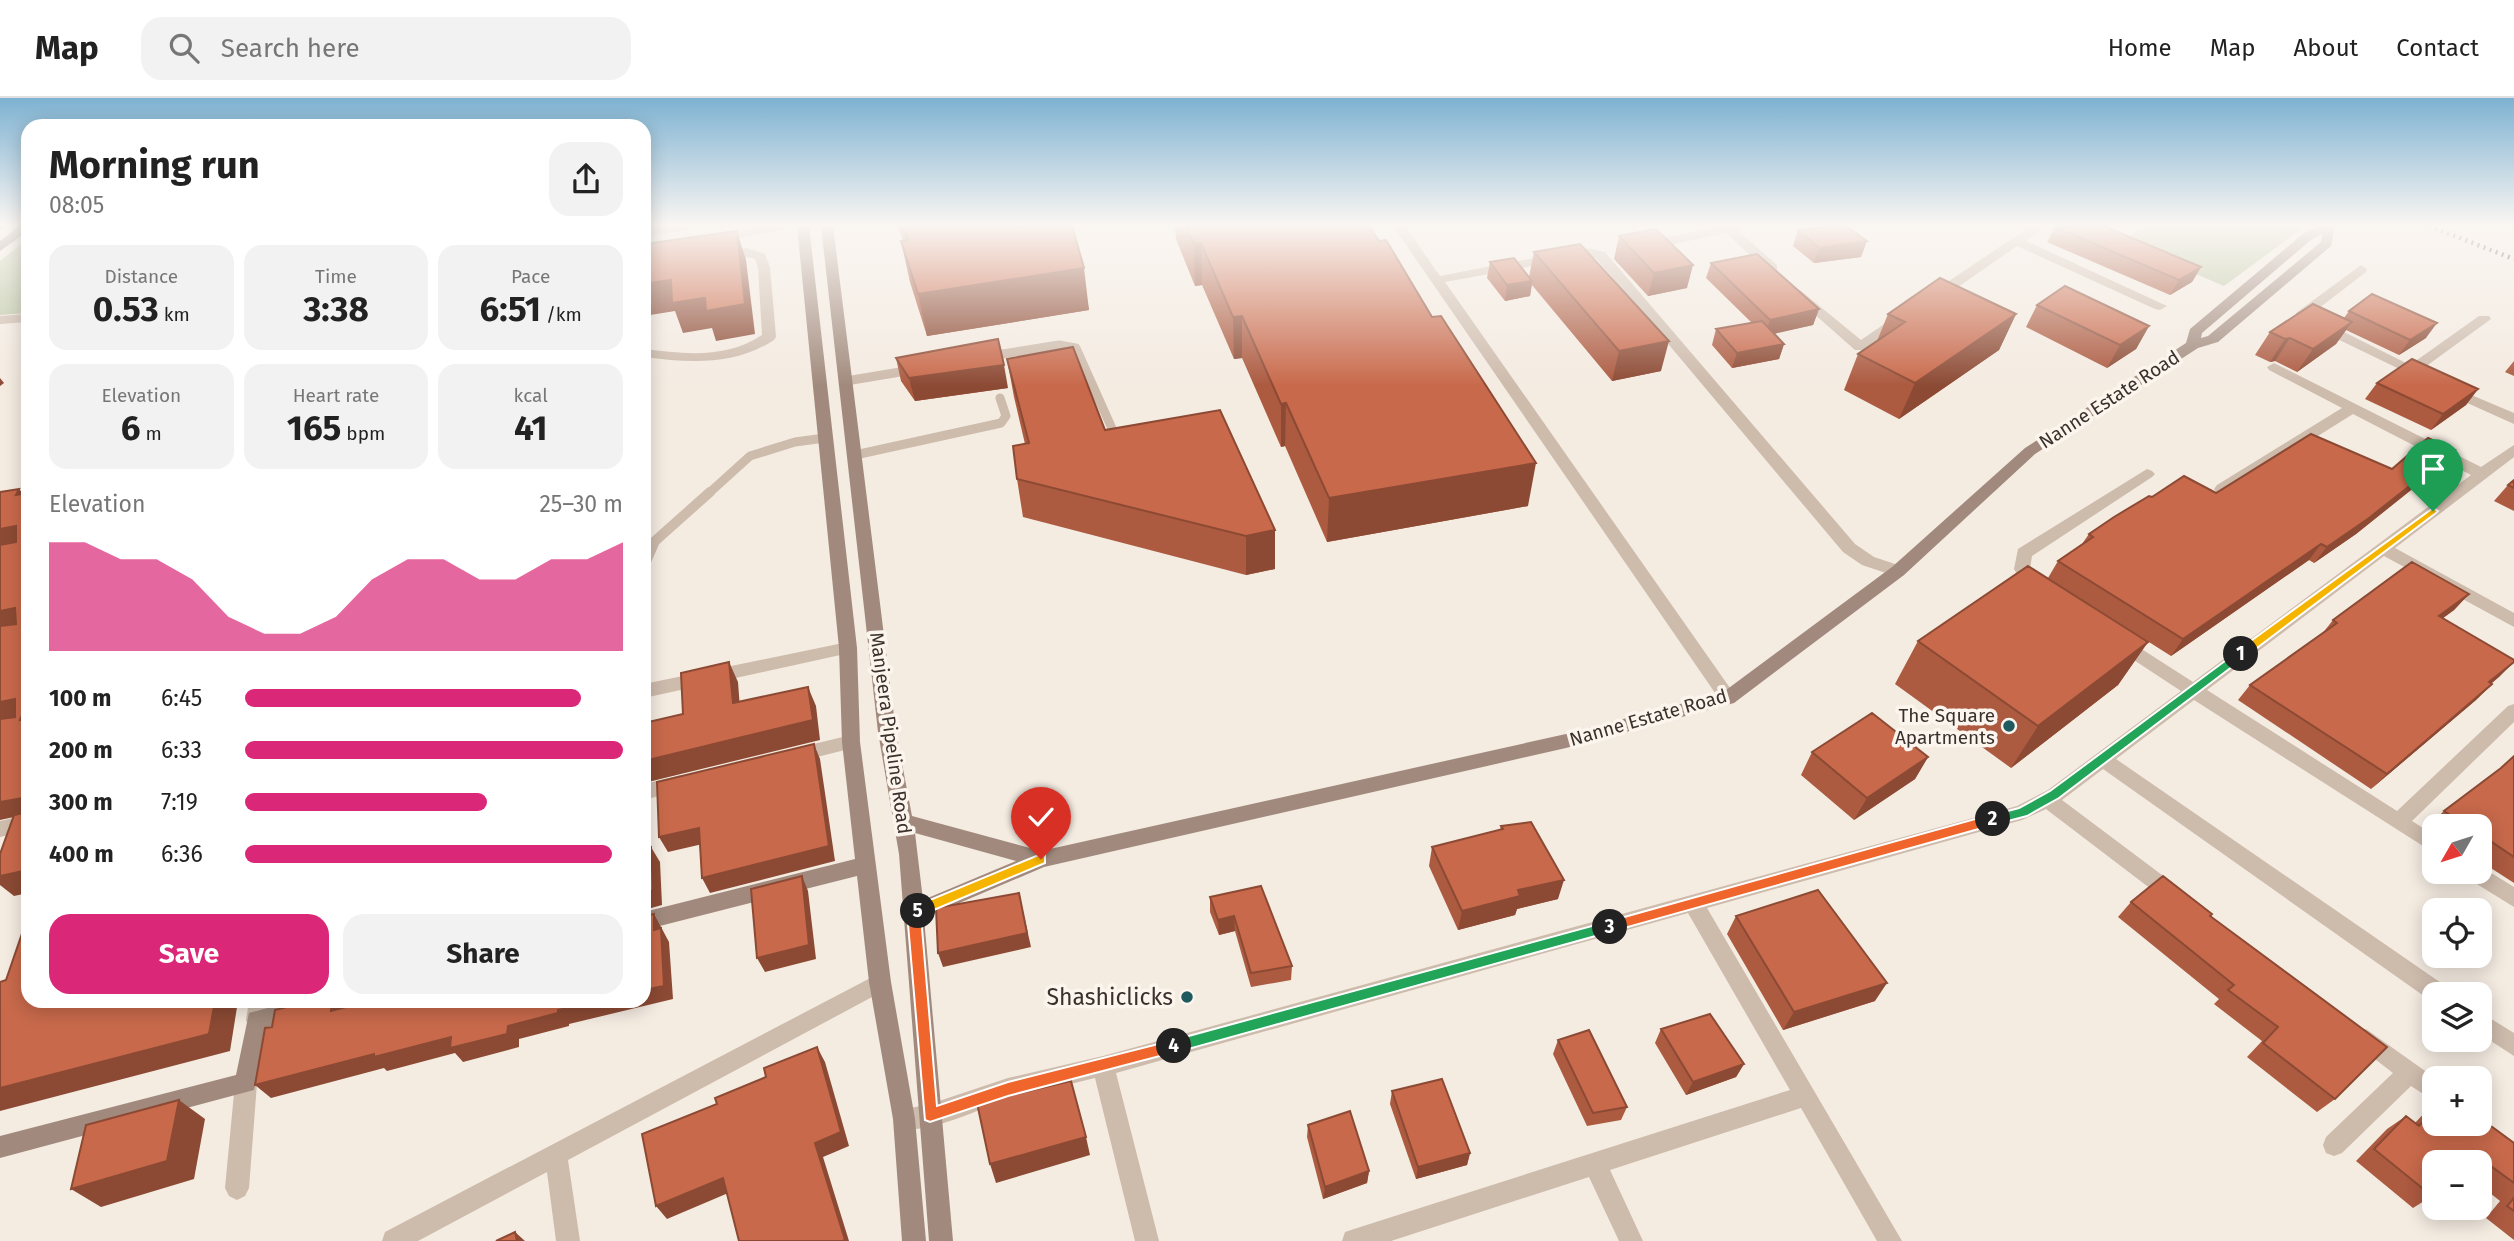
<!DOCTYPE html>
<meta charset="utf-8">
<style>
:root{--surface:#fff;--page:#f2f2f2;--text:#222;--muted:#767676;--line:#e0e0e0;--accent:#db2777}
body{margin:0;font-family:"Fira Sans",sans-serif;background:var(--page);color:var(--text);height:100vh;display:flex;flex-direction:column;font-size:26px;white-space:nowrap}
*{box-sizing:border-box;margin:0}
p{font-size:23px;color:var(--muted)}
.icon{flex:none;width:38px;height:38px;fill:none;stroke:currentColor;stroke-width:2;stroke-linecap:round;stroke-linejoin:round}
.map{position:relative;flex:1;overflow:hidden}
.details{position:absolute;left:21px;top:21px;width:630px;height:889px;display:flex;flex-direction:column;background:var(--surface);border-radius:21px;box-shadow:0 4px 18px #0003}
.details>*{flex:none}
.needle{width:46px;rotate:231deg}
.buttons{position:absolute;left:2422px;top:716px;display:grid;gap:14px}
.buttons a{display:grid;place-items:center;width:70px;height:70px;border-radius:14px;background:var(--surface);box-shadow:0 4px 18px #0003;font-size:35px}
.pin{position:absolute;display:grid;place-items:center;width:60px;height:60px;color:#fff;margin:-72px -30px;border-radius:50% 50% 50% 0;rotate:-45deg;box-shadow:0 0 7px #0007}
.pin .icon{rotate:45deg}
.km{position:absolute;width:35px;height:35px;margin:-18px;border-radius:50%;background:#222;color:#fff;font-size:19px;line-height:35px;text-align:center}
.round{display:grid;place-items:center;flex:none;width:74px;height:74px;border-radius:21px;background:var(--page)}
.headline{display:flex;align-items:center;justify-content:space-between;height:119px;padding:0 28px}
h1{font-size:38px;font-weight:700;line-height:52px}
.stats{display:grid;grid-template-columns:repeat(3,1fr);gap:10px;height:119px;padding:7px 28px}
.stats div{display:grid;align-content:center;border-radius:18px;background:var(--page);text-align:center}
.stats b{font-size:35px;font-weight:700}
.stats small{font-size:19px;font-weight:400}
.stats p{font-size:19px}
.chart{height:196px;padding:14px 28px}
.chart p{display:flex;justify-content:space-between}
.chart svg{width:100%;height:126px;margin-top:7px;fill:var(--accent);opacity:.7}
.primary-button{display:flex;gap:14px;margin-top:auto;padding:14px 28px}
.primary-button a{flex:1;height:80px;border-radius:21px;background:var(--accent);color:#fff;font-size:28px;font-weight:700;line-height:80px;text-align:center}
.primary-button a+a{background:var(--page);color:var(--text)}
ul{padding:0 28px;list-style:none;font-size:23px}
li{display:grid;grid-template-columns:112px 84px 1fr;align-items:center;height:52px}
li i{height:18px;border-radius:9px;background:var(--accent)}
header{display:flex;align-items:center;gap:42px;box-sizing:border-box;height:98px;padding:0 35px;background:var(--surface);border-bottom:2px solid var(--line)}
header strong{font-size:33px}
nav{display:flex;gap:38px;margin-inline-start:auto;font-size:24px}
.search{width:490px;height:63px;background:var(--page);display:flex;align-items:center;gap:18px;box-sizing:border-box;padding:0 24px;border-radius:21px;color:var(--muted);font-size:26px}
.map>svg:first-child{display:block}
</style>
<header>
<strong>Map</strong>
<div class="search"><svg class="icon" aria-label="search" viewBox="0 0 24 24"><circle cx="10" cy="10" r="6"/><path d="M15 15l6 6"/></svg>Search here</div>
<nav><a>Home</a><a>Map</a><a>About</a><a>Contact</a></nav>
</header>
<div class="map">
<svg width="2514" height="1143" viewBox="0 0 2514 1143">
<rect width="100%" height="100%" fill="#f4ebe1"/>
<path fill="#b8c4a0" d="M2144,128H2302L2304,129L2224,188L2120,144Z
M28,140V215L0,217V163Z"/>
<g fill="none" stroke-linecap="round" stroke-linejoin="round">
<path stroke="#cdbbac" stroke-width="9" d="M990,258L1059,247L1076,250L1118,344
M846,283L912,272
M855,357L1001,325L1006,318L1000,300
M708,396L750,358L795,344L825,340"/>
<path stroke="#cdbbac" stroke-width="10" d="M644,468L655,443L710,394"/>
<path fill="#cdbbac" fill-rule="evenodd" d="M664,128H694L688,132L644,139V131Z
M762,128H790L784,132L714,144L708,140L714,136Z
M1393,128H1405L1440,178L1587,150L1605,154L1855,446L1874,459L1904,469L1906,473L1904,477L1898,479L1862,467L1843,454L1596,160L1587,158L1445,184L1737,600L1734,605H1722Z
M1719,128H1749L1738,133L1777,167V173H1767L1726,135L1645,152L1639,148L1641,145Z
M2031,128H2045L2026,143L2167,208L2160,212L2155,211L2017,148L1938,203H1928V197Z
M747,150L765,156L770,169L776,239L774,242C734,268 690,265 644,259V251C685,256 726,261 762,237L758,169L755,161C741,156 725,166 715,158L721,154Z
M2361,167L2367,171L2366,174L2310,217L2410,267L2479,218H2489L2491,221L2421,272L2429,278L2422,282L2296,221V215Z
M1800,192L1861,242L1893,220L1898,219L1905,223L1865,252H1855L1795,199L1793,196Z
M28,216V224L0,226V218Z
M2274,265L2481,369L2514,347V359L2395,450L2514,515V529L2384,458L2207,592L2397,713L2508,608L2514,606V624L2412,723L2434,737V755L2194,602L2116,661L2447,889L2450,896H2434V904L2431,903L2103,671L2062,702L2182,792L2185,798L2182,804L2175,807L2168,804L2046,711L2022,722L1707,810L1902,1143H1877L1801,1010L1610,1072L1643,1143H1619L1589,1079L1391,1143H1342L1345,1134L1354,1131L1790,992L1688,815L1116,975L1159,1143H1135L1095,980C1067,987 1038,993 1010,1001C982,1009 923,1040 896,1029L893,1021L896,1013L930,1006L1008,980L1103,958L2017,708L2048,692L2181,593L2114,549L2111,545L2114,541H2126L2193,584L2471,377L2353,316L2227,395H2217L2214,391L2217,387L2342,310L2269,272L2267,269Z
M2450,288L2514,315V326L2445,295V289Z
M2147,371L2152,373L2155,376L2152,379L2032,458L2030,471L2042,491L2040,495H2028L2014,471L2018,451Z
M848,544L854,546L857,550L854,554L644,600V586Z
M851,637L857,639L860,644L857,649L793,665L786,663L784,658L786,653L793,651Z
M681,677L688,680L690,685L688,690L644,702V686Z
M28,717V733L0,739V723Z
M2480,768L2514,789V809L2467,780L2464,774H2480Z
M880,875L887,877L891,884L887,891L568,1062L580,1143H556L547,1074L418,1143H382L385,1134Z
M249,903H271L265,929L257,932L249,929L246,922Z
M2480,914L2514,935V958L2480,936Z
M2366,931L2435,980L2434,1003L2411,988L2342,1055L2334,1058L2326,1055L2323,1047L2326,1039L2393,975L2358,948L2355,941L2358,934Z
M246,974L254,978L257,985L249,1090L245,1098L237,1102L229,1098L225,1090L235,985L238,978Z"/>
<path fill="#a18a7d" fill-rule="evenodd" d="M797,128H809L857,550L860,644L891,884L915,1021L926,1143H902L893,1021L869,884L857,778L644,832V814L855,761L842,644L839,550Z
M821,128H833L896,634L912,718L1041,753L1566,636L1722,595L1892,469L2025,350L2186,245L2190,231L2304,135L2318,128H2335L2331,148L2218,244L2198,250L2035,356L1904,477L1734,605L1566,650L1044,769L924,820L953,1143H929L899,756L878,634ZM2322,136L2321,144L2208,238L2201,240L2202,235L2312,141ZM915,735L1016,763L923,802Z
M293,903H341L338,910L330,913L267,929L254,992L0,1060V1038L236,977L249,915Z"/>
<path fill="#7d675c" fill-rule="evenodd" d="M0,128H7L0,132Z
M19,128H28V133L0,153V143Z"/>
<path stroke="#3b302b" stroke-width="4.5" stroke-dasharray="2 4.5" stroke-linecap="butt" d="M2429,128L2514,161"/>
</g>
<path fill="#ac5a40" d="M898,128H1073L1089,212L927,238L910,184L901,143H903Z
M1175,128H1369L1528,408L1327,444L1285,348L1281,349L1242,260L1234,261L1202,187L1195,188L1176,141Z
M2055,129L2201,169L2192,184L2170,197L2047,144Z
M1798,132L1861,159L1814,165L1793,148Z
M1619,138L1687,190L1648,198L1614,161Z
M1534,154L1661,273L1612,283L1532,187L1530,198L1505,203L1487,180L1490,164L1529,179Z
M1711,165L1819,211L1813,227L1774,235L1784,246L1779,261L1732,270L1712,247L1716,231L1752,225L1706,180Z
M2037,207L2149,228L2136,251L2107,270L2026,229Z
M2349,213L2426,240L2399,257L2346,232L2336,246L2297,274L2275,263L2270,264L2255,257L2270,234L2344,220Z
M1888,216H2016L1999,252L1899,321L1844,292L1858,256L1877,243Z
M896,260L1008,290L915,303L901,283Z
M1007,261L1105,332L1275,432V471L1246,477L1023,419L1017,381L1025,346L1014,299Z
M2514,263V278L2505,274Z
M2377,285L2478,291L2466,307L2431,332L2365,301Z
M2441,368L2356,436L2314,465L2309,462L2171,558L2048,480L2058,463L2082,446L2089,436L2216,395L2392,371Z
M2514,382V413L2494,403L2508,387Z
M2469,496L2454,512L2443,520L2500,578L2491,586H2492L2476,602L2371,691L2238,602L2250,587L2322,536L2333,522Z
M1918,543L2148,544L2118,587L2011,670L1895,586Z
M1812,654L1928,659L1915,681L1854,722L1801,677Z
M2514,658V785L2480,763V728H2434V732L2428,728L2444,713L2500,671Z
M1501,728L1558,801L1517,811L1515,817L1458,832L1429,768L1432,749L1500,732Z
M1210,799L1292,868L1291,882L1251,889L1235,833L1219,837L1210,814Z
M2131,804L2210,818L2335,1001L2317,1014L2247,959L2262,943L2214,906L2219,901L2118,819Z
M1736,818L1875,903L1783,932L1727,836Z
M1661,931L1744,966L1736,979L1686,997L1655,945Z
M1558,942L1627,1009L1621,1022L1587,1028L1553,956Z
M1392,993L1470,1055L1467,1067L1416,1081L1390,1006Z
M2434,1006V1026L2514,1045V1142L2486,1120L2500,1103L2480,1087V1064H2434L2432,1098L2413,1110L2356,1063L2387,1031L2406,1018L2415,1025L2429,1010Z
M1308,1027L1369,1073L1367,1085L1323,1101L1307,1039Z"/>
<path fill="#8c4a34" d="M737,133L746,162L755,236L716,243L712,230L683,235L675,213L644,218V186Z
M1867,143L1861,159L1814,165L1819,150Z
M1201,145L1202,187L1195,188L1194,146Z
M1693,167L1687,190L1648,198L1654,175Z
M2201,169L2192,184L2170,197L2179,182Z
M1084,170L1089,212L927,238L918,196Z
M1532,183L1530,198L1505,203L1507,187Z
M1819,211L1813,227L1765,238L1770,222Z
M2016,216L1999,252L1899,321L1915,285Z
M1242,218V260L1234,261L1233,219Z
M2352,224L2336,246L2297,274L2313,251Z
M2437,225L2426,240L2399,257L2410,242Z
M2149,228L2136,251L2107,270L2120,247Z
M2290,240L2275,263L2270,264L2285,241Z
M1669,243L1661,273L1612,283L1619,253Z
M1784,246L1779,261L1732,270L1737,255Z
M1004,267L1008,290L915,303L909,280Z
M0,280L4,285L0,288Z
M2478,291L2466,307L2431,332L2443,316Z
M1286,305L1285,348L1281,349V306Z
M2455,352L2441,368L2356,436L2314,465L2327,449Z
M1536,365L1528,408L1327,444L1329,400Z
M19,391L28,401L16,397Z
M16,428L28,441L0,449V431Z
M1275,432V471L1246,477V438Z
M2321,446L2309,462L2171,558L2183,541Z
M2469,496L2454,512L2424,534L2439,518Z
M15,510L28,523L0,530V513Z
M2148,544L2118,587L2011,670L2038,628Z
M729,564L738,584L741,624L733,605Z
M2514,564L2500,578L2473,600L2489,584Z
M2492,586L2476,602L2371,691L2387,676Z
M808,589L816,608L820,642L644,685V663Z
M15,601L28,602V630L0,622V604Z
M814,646L820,661L835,763L710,795L702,780Z
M1928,659L1915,681L1854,722L1867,700Z
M28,687V716L0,722V704Z
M699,730L707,745L668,754L659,739Z
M651,749L660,764L662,807L644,812V795Z
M28,772V795L14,798L0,787V778Z
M802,778L808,793L816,861L765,874L757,860Z
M1564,782L1558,801L1517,811L1515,817L1458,832L1462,813L1518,792Z
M1019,795L1031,849L943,869L938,855Z
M654,816L669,844L673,901L569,926V928L519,941V949L463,964L455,955L387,973L384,970L271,1000L255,987L374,956L451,939L597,903H644V892L654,832Z
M1234,818L1235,833L1219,837L1218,822Z
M1887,885L1875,903L1783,932L1794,914Z
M215,903H238L230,953L0,1013V990Z
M332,903H348L345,927L331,913Z
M817,949L825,964L849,1048L823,1059L849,1143H842L815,1045Z
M1744,966L1736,979L1686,997L1693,984Z
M179,1002L205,1021L194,1081L101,1109L71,1091Z
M1086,1039L1090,1057L996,1085L990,1066Z
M1470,1055L1467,1067L1416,1081L1418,1069Z
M1369,1073L1367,1085L1323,1101L1325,1089Z
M723,1080L733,1093L667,1121L656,1108Z
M515,1134L525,1143H517Z"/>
<path fill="#c8694b" stroke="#8c4a34" stroke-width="2" d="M903,128H1072L1084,170L918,196L901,143L908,142Z
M1186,128H1369L1379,143L1386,142L1432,219L1441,218L1536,365L1329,400L1286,305L1281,306L1242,218L1233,219L1201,145L1194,146Z
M1833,128H1846L1867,143L1819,150L1798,132Z
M2056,128H2104L2201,169L2179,182L2055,129Z
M1656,131L1693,167L1654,175L1619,138Z
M737,133L745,206L706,213L705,200L672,205L671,182L644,186V146Z
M1580,146L1669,243L1619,253L1534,154Z
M1757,156L1819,211L1770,222L1711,165Z
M1514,160L1532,183L1507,187L1490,164Z
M1940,180L2016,216L1915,285L1858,256L1905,224L1888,216Z
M2065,188L2149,228L2120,247L2037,207Z
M2372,196L2437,225L2410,242L2349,213Z
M2313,206L2352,224L2313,251L2290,240L2285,241L2270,234Z
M1762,223L1784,246L1737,255L1716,231Z
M998,241L1004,267L909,280L896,260Z
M1073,249L1105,332L1220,312L1275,432L1246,438L1017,381L1013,348L1029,345L1007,261Z
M2412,261L2478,291L2443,316L2377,285Z
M2311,336L2392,371L2428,340L2455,352L2369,420L2327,449L2321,446L2183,541L2058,463L2093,439L2089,436L2114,419L2149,398L2152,399L2184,378L2216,395Z
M2514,382V390L2508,387Z
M19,391L16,397L28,395V602L20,622L28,621V687L23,700L0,704V621L15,619V601L0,604V528L16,526L15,510L0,513V447L16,444V428L0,431V394Z
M2412,464L2469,496L2439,518L2514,562V564L2489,584L2492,586L2387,676L2250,587L2337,525L2333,522Z
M2028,468L2148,544L2038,628L1918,543Z
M729,564L733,605L808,589L813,622L644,663V625L683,616L681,575Z
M1872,615L1928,659L1867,700L1812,654Z
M814,646L829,748L702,780L699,730L659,739L657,684Z
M2514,658V759L2480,736V728H2467L2444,713L2501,670Z
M28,714V772L0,778V756L14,717Z
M1531,724L1564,782L1518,792L1520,798L1462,813L1432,749L1503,731L1501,728Z
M651,749L653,792L644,795V751Z
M802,778L809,847L757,860L751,791Z
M2163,778L2212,816L2210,818L2387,949L2335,1001L2263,945L2278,929L2228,892L2234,887L2131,804Z
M1261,788L1292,868L1251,875L1234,818L1218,822L1210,799Z
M1818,792L1887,885L1794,914L1736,818Z
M1019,795L1027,835L938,855L936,810Z
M654,816V832L661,830L664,888L644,892V818Z
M28,818V903H215L209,936L0,990V884L6,882Z
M309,903H332L331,913L368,903H597L558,912V915L508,928L507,936L450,950L451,939L374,959V956L255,987L265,930L272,929L275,912Z
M1710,916L1744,966L1693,984L1661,931Z
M1589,932L1627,1009L1593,1015L1558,942Z
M817,949L841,1034L815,1045L845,1142L842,1143H739L723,1080L656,1108L642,1036L717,1006L715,1000L766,979L764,970Z
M1442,981L1470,1055L1418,1069L1392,993Z
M1071,983L1086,1039L990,1066L977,1005Z
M179,1002L167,1063L71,1091L86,1027Z
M2434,1012V1026H2480V1020L2514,1045V1085L2473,1055L2464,1064H2434V1096L2432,1098L2374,1051L2406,1018L2419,1028Z
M1350,1013L1369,1073L1325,1089L1308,1027Z
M2514,1100V1113L2507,1108Z
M515,1134L517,1143H496Z"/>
<linearGradient id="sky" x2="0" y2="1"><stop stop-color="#7eb2d2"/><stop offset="0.44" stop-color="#faf6f2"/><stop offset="1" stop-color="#faf6f2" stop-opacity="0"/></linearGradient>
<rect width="2514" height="288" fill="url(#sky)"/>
<path fill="#f5b400" stroke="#fff" stroke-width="2" d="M2433,410L2438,413L2436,415L2245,559H2237V553Z"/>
<path fill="#22a559" stroke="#fff" stroke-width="2" d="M2241,551L2246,556L2245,559L2059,700L2027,718L1993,727L1989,725V718L2019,710L2050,693Z"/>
<path fill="#f0652b" stroke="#fff" stroke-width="2" d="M1993,716L2000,721L1993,727L1610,834L1603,829L1610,823Z"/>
<path fill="#22a559" stroke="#fff" stroke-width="2" d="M1610,823L1617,829L1610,834L1174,955L1167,948L1174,942Z"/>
<path fill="#f0652b" stroke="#fff" stroke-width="2" d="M918,808L924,813L921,818L937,1008L1008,984L1174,942L1181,948L1179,953L1008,998L930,1024L925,1022L907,815L909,811Z"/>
<path fill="#f5b400" stroke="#fff" stroke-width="2" d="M1041,756L1045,757V765L922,817L918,819L911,813L913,809Z"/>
<g fill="#1f5a5e" stroke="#fbf5ee" stroke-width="2.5">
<circle cx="2009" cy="628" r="7"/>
<circle cx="1187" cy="899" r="7"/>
</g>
<g text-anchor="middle" stroke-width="7" stroke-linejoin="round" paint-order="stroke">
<g font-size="19" fill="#3b302b" stroke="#fbf5ee">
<text transform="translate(2109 301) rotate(-33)" y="7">Nanne Estate Road</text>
<text transform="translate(1648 619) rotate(-16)" y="7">Nanne Estate Road</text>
<text transform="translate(891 635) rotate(82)" y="7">Manjeera Pipeline Road</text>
</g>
<g font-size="19" fill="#3b302b" stroke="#fbf5ee" text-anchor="end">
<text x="1995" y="624">The Square<tspan x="1995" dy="22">Apartments</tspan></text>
</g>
<g font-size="23" fill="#3b302b" stroke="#fbf5ee" text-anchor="end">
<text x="1173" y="907">Shashiclicks</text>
</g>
</g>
</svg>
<div class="buttons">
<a><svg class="needle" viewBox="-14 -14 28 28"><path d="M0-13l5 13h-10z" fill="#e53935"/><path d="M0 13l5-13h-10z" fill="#767676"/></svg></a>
<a><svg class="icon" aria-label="locate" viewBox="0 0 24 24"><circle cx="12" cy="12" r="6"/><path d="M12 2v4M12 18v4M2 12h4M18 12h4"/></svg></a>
<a><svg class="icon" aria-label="layers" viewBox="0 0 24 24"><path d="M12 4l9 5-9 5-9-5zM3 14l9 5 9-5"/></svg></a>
<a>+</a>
<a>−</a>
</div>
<div class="pin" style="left:2433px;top:413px;background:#1e9e55"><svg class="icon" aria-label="arrive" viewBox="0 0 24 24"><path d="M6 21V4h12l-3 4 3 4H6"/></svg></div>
<div class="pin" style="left:1041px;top:761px;background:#d93025"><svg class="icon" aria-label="check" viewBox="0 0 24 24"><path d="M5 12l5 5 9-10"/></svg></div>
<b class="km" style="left:2241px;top:556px">1</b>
<b class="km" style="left:1993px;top:721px">2</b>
<b class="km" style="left:1610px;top:829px">3</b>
<b class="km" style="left:1174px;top:948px">4</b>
<b class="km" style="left:918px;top:813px">5</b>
<section class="details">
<div class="headline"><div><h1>Morning run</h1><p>08:05</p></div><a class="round"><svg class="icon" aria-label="share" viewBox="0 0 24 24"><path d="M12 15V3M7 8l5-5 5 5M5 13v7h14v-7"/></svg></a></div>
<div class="stats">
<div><p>Distance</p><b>0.53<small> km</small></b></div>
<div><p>Time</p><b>3:38</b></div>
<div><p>Pace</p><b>6:51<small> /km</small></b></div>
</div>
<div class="stats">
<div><p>Elevation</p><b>6<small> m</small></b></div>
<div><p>Heart rate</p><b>165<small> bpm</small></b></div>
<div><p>kcal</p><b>41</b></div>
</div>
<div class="chart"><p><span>Elevation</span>25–30 m</p>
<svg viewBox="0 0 160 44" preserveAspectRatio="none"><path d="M0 44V6L10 6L20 12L30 12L40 19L50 32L60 38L70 38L80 32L90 19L100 12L110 12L120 19L130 19L140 12L150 12L160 6V44z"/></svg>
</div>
<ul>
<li><b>100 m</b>6:45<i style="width:89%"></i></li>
<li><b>200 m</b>6:33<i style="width:100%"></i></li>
<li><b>300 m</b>7:19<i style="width:64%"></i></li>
<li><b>400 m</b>6:36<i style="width:97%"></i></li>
</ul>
<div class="primary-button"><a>Save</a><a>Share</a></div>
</section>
</div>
